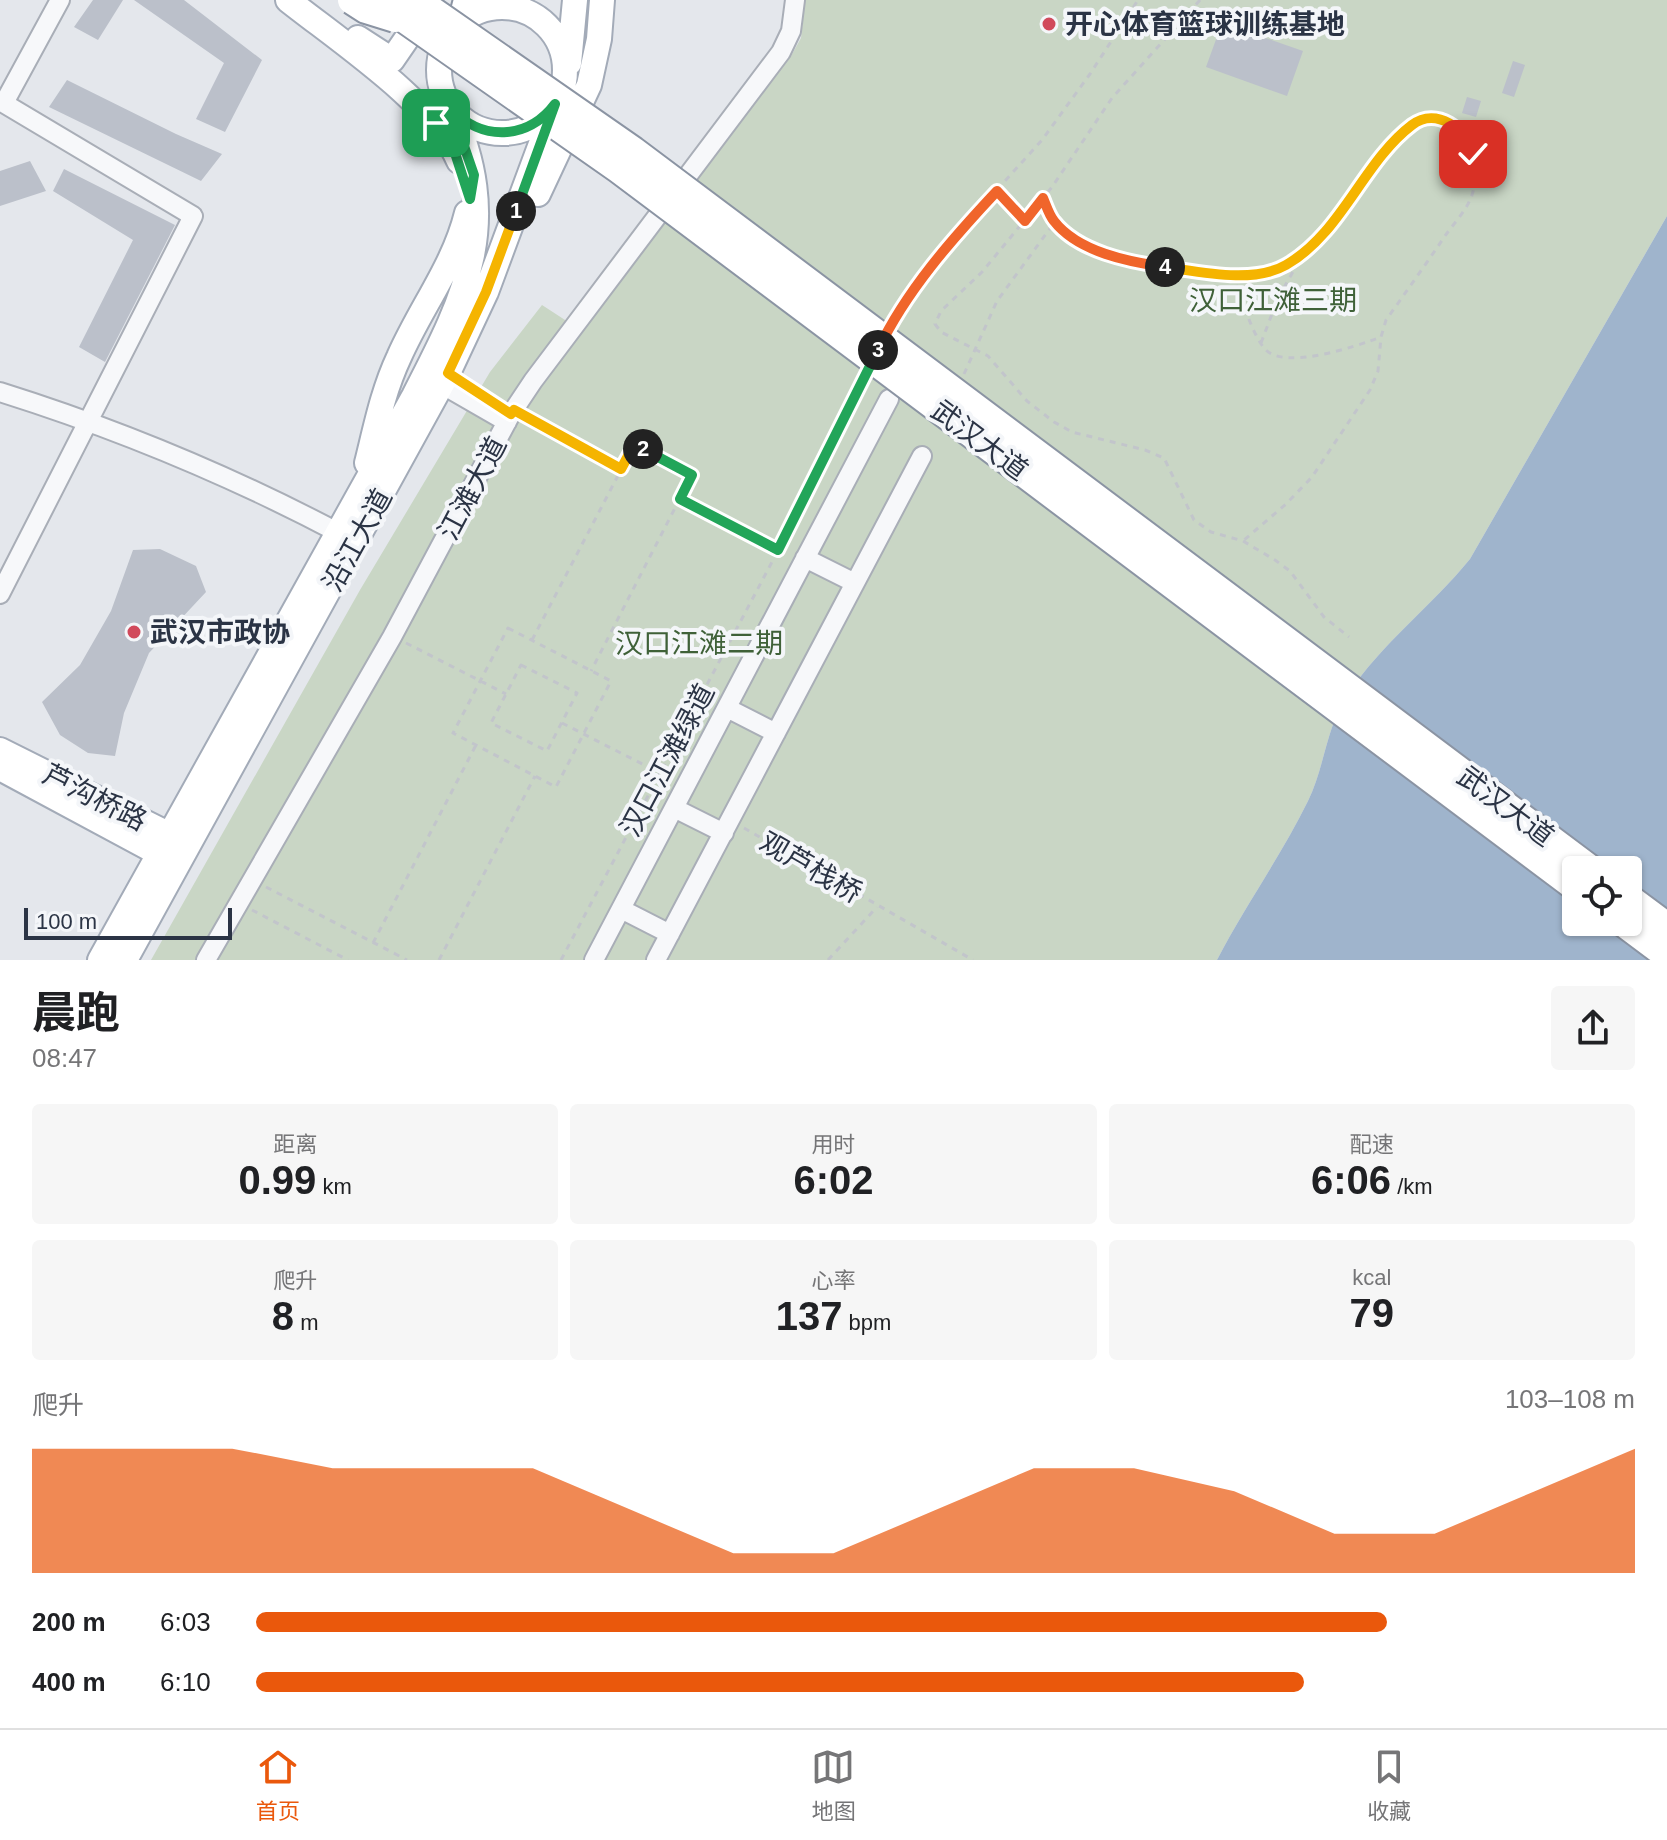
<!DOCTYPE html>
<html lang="zh">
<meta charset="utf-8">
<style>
:root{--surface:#fff;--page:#f6f6f6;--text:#202124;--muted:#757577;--line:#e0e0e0;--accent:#ea580c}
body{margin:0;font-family:Arial,"Noto Sans SC",sans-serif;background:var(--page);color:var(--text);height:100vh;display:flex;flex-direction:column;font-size:30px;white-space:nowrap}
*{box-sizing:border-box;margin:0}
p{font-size:26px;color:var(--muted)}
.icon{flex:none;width:44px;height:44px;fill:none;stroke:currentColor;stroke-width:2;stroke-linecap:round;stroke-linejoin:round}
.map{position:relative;height:960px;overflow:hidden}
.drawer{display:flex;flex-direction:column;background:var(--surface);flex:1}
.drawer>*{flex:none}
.buttons{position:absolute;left:1562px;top:856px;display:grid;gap:16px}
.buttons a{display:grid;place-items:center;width:80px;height:80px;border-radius:8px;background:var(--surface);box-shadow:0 2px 6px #0004;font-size:40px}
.scale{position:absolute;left:24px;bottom:20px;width:208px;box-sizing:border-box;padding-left:8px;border:4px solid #2b3445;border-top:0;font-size:22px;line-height:28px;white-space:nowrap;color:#2b3445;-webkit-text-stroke:6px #f4f6f9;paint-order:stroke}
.pin{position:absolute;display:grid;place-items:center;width:68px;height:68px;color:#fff;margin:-34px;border-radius:16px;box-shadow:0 4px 12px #0006}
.km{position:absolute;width:40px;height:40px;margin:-20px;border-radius:50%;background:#222;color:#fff;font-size:22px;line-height:40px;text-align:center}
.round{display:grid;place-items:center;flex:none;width:84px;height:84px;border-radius:8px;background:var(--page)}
.headline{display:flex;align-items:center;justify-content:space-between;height:136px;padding:0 32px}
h1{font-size:44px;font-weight:700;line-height:60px}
.metrics{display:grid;grid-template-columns:repeat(3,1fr);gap:12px;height:136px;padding:8px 32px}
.metrics div{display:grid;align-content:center;border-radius:8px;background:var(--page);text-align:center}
.metrics b{font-size:40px;font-weight:700}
.metrics small{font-size:22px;font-weight:400}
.metrics p{font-size:22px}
.chart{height:224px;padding:16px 32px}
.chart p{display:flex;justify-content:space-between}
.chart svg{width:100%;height:144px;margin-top:8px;fill:var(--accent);opacity:.7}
ul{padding:0 32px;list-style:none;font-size:26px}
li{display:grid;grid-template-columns:128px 96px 1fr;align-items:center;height:60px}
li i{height:20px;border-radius:10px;background:var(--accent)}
.tab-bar{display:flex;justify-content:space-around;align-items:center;height:112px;border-top:2px solid var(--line);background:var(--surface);font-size:22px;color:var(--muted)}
.tab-bar a{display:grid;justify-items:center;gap:4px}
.tab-bar .on{color:var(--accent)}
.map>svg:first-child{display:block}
</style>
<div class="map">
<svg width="1667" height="960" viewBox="0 0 1667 960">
<rect width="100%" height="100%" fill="#e4e7ec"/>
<path fill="#c9d6c5" d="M805,0H1667V216L1470,559C1431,607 1383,642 1348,694C1326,727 1325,766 1308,801C1281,856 1245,906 1217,960H151L360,590L490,372L542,305L582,331L791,56L801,38Z"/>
<path fill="#9fb4cc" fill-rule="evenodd" d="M1667,216V960H1217C1245,906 1281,856 1308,801C1325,766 1326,727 1348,694C1383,642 1431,607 1470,559ZM1576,870H1628V922H1576Z"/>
<path fill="#bbc0ca" d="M93,0H123L98,40L74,27Z
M134,0H184L262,60L225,132L196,119L224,63Z
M1222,23L1303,51L1287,96L1206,67Z
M1513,61L1525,65L1514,97L1502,93Z
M67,80L176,134L222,154L201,181L49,107Z
M1467,97L1481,101L1476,117L1462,113Z
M30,161L46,191L0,206V171Z
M64,169L175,225L105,362L79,347L133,240L53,191Z
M160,549L196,566L206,592L149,653L124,713L115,756L88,753L60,735L42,702L80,665L111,611L133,550Z"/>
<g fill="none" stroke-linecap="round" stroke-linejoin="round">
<defs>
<path id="minor" d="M0,101L193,216L0,594
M4,103L60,0
M441,384L507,422
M0,392C118,429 229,475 339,533
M805,558L855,583
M727,708L776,733
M674,808L724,833
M621,909L670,934
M206,960L392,637L511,414L533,381L781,52L791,31L795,0
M594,960L889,399
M656,960L922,456"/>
<path id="major" d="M288,0C337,39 436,105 459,161
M439 70a63 63 0 1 1 126 0a63 63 0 1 1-126 0Z
M358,38L392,60L425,12
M569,63L575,0
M538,194L589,85L599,39L602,0
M367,463C376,427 383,391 399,357C421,307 454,266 467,213
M0,750L184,842
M0,768L173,861
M100,960L414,396C468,292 502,222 451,108
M125,960L448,373L486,292L555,106"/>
<path id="highway" d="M463,19L468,0
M1628,898L1667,927
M1623,922L1667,955"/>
</defs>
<use href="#minor" stroke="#a9aeb7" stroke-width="22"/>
<use href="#major" stroke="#a3abb8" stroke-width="28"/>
<use href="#highway" stroke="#8b94a3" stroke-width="32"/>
<path stroke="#c2c5cb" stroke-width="3" stroke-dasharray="6 6" stroke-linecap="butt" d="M1200,0L1112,98L1052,187L982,272L941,311L935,324L941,332L988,356L1027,401L1054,422L1072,432L1145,450L1164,458L1194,520L1211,532L1243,541L1275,560L1290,571L1324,617L1349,637
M997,191L1024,220
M1043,198C1061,239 1096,253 1139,263C1172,270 1252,282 1282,267C1321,248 1348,204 1373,170C1384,155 1399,129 1417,122C1461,102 1483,162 1472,195C1467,210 1454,223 1445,236C1426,264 1406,292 1386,320L1381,337L1378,371L1370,390L1312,477L1286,504L1243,541
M1232,274C1241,295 1251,333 1265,349C1284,371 1357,346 1381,337
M894,322L967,223L1042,140L1090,74L1138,0
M1261,343L1278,298L1302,256
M964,374L997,301L1054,223
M527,417L621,469
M680,499L778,550
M508,628L611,681L556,787L453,733Z
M532,640L634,445L692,475L591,671
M406,643L506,694
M521,665L577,693L547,751L491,723Z
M562,723L660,773
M744,828L973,960
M266,887L407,960
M252,910L348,960
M373,943L476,745
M439,960L535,776
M561,960L781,545L865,378
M828,960L877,907"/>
<use href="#minor" stroke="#f7f8fa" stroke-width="18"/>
<use href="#major" stroke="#fff" stroke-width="24"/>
<use href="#highway" stroke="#fff" stroke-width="28"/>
<defs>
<path id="highway-bridge" d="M352,0L366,9L395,18
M378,0L619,169L1576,887
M416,0L633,151L1591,870"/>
</defs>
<use href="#highway-bridge" stroke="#8b94a3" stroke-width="32" stroke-linecap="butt"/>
<use href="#highway-bridge" stroke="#fff" stroke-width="28"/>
</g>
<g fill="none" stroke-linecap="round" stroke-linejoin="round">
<defs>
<path id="split-1" d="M436,123L453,147L470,199L474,175L451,108C481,142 528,140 555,104L516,211"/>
<path id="split-2" d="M516,211L486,292L448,373L511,414L514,410L621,469L634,445L643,449"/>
<path id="split-3" d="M643,449L692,475L680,499L778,550L878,350"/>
<path id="split-4" d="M878,350C906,291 952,239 997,191L1025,221L1043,198C1046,205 1049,215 1054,221C1078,252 1129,262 1165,267"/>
<path id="split-5" d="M1165,267C1201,272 1253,284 1286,265C1342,233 1363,162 1412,125C1437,106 1466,130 1473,154"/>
</defs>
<use href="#split-1" stroke="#fff" stroke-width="16"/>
<use href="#split-2" stroke="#fff" stroke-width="16"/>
<use href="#split-3" stroke="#fff" stroke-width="16"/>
<use href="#split-4" stroke="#fff" stroke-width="16"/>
<use href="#split-5" stroke="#fff" stroke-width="16"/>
<use href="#split-1" stroke="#22a559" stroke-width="10"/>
<use href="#split-2" stroke="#f5b400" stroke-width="10"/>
<use href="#split-3" stroke="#22a559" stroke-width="10"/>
<use href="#split-4" stroke="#f0652b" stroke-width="10"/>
<use href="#split-5" stroke="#f5b400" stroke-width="10"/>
</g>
<g fill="#d1495b" stroke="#f4f6f9" stroke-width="3">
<circle cx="1049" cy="24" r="8"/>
<circle cx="134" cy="632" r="8"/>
</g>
<g text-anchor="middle" stroke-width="8" stroke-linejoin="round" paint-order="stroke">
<g font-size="28" font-weight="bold" fill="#2b3445" stroke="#f4f6f9" text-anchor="start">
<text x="1065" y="34">开心体育篮球训练基地</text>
<text x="150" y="642">武汉市政协</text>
</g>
<g font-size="28" fill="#3f6138" stroke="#f4f6f9">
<text x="1273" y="310">汉口江滩三期</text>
<text x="699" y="653">汉口江滩二期</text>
</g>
<g font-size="28" fill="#2b3445" stroke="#f4f6f9">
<text transform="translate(980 440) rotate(37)" y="10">武汉大道</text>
<text transform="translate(472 488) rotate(-62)" y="10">江滩大道</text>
<text transform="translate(357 540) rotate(-61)" y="10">沿江大道</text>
<text transform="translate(667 760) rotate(-62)" y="10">汉口江滩绿道</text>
<text transform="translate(95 797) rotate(27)" y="10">芦沟桥路</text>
<text transform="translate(1506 806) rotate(37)" y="10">武汉大道</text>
<text transform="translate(811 867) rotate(30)" y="10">观芦栈桥</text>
</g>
</g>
</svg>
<div class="buttons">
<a><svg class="icon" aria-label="locate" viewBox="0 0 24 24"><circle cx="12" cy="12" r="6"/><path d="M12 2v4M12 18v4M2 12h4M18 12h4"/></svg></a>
</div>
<div class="scale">100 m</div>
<div class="pin" style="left:436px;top:123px;background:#1e9e55"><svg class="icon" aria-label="arrive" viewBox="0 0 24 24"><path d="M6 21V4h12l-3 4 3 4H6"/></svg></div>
<div class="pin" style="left:1473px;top:154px;background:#d93025"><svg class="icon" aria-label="check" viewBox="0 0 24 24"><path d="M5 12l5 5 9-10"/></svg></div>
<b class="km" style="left:516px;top:211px">1</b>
<b class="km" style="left:643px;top:449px">2</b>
<b class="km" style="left:878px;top:350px">3</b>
<b class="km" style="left:1165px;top:267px">4</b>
</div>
<section class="drawer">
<div class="headline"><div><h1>晨跑</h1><p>08:47</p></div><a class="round"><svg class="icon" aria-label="share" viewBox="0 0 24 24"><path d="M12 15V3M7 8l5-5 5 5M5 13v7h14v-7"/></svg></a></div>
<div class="metrics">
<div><p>距离</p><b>0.99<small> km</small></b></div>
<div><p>用时</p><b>6:02</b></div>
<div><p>配速</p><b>6:06<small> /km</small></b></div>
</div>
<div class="metrics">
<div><p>爬升</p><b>8<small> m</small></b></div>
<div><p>心率</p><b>137<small> bpm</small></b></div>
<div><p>kcal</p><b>79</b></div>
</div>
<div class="chart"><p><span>爬升</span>103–108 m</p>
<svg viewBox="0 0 160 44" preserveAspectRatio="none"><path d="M0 44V6L10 6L20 6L30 12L40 12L50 12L60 25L70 38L80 38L90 25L100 12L110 12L120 19L130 32L140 32L150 19L160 6V44z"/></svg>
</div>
<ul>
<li><b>200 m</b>6:03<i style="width:82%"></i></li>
<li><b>400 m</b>6:10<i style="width:76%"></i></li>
</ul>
</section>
<nav class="tab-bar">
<a class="on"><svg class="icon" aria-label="home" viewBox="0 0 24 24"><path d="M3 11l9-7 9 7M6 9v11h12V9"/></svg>首页</a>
<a><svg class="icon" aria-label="map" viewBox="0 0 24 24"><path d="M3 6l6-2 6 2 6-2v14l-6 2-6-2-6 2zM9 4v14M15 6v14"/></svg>地图</a>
<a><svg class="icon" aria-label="saved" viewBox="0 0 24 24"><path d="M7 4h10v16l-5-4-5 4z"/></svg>收藏</a>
</nav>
